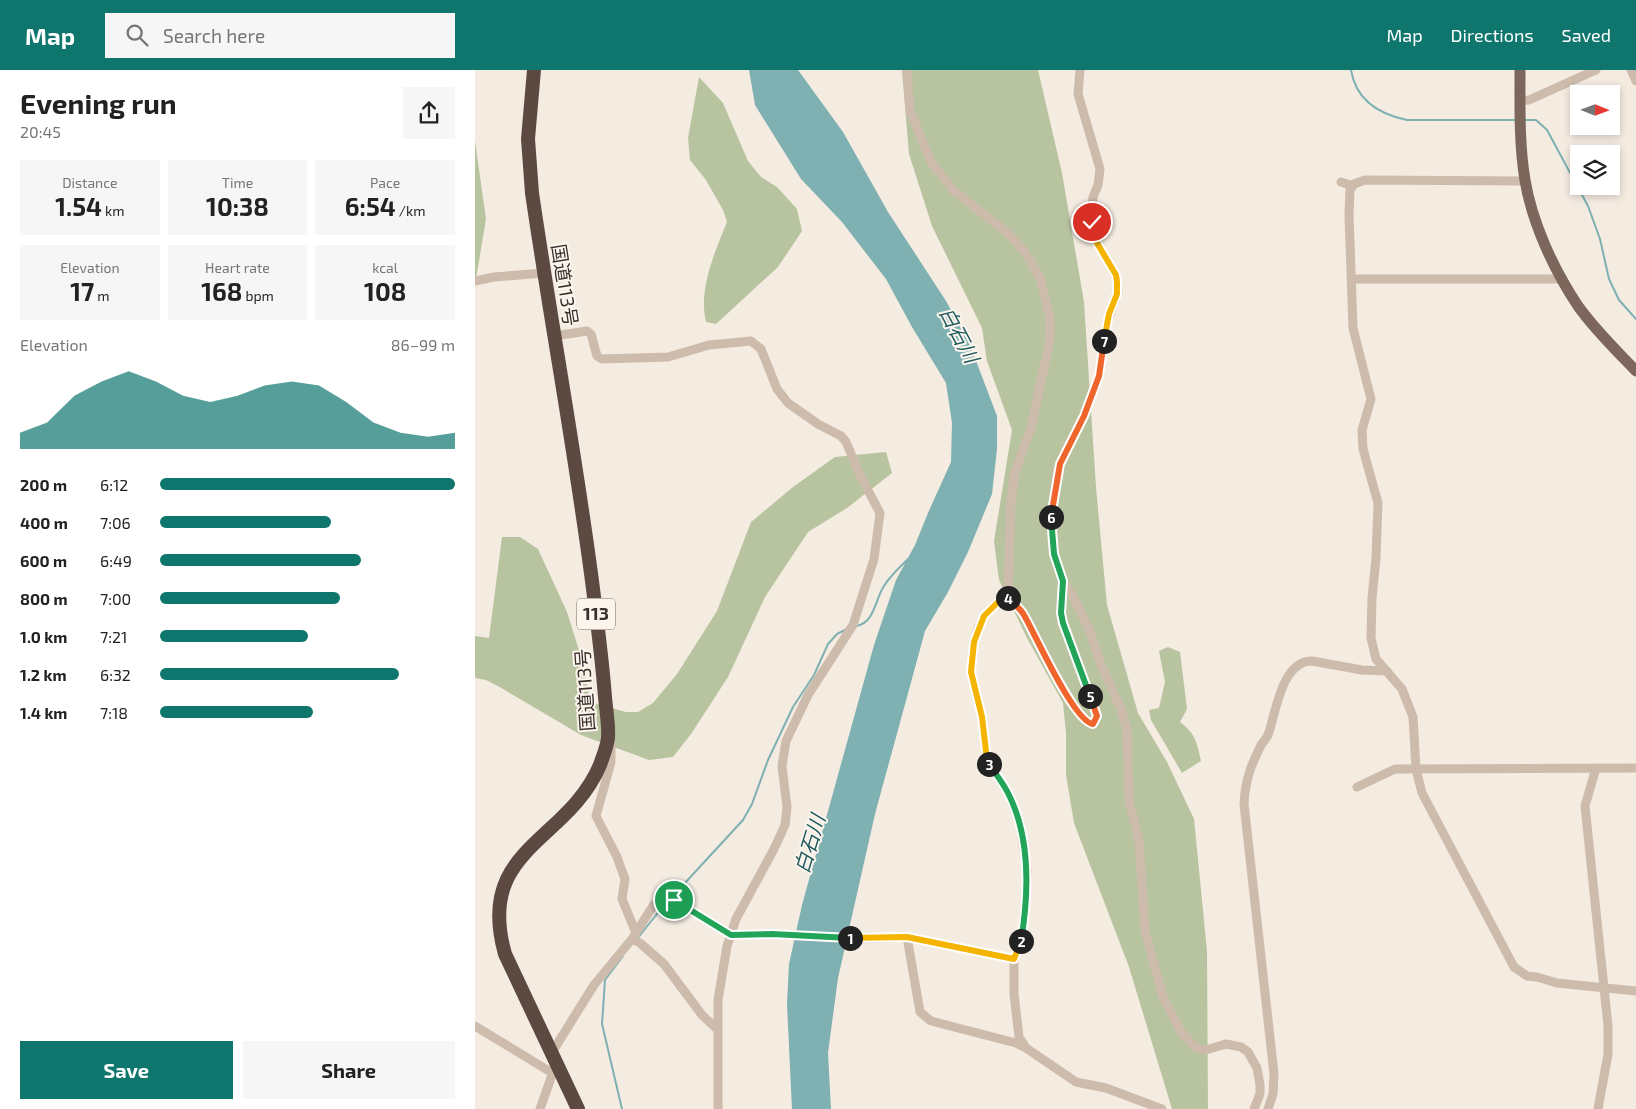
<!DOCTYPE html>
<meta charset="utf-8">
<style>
:root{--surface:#fff;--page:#f6f6f6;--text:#222;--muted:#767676;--accent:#0f766e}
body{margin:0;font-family:"Exo 2","Noto Sans JP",sans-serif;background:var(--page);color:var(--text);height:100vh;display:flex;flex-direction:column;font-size:19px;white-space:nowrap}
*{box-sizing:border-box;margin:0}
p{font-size:16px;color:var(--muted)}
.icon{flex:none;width:28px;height:28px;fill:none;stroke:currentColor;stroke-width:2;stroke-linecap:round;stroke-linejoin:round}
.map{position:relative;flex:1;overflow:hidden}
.sheet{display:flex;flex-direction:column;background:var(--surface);width:475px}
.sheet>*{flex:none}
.needle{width:32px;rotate:91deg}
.tools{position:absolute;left:1095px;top:15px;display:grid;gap:10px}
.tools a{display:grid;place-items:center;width:50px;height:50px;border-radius:0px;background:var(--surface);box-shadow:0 2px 8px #0003;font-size:25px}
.pin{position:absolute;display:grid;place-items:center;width:42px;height:42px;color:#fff;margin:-21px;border:2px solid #fff;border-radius:50%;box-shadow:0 1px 5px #0007}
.km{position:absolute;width:25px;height:25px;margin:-12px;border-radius:50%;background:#222;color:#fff;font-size:14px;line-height:25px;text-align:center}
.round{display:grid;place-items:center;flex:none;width:52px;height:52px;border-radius:0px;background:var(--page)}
.headline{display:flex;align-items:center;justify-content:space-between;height:85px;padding:0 20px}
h1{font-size:28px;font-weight:700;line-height:38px}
.metrics{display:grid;grid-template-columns:repeat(3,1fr);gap:8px;height:85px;padding:5px 20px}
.metrics div{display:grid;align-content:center;border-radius:0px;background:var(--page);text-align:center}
.metrics b{font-size:25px;font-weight:700}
.metrics small{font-size:14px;font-weight:400}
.metrics p{font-size:14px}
.chart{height:140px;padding:10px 20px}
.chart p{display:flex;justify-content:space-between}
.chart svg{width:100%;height:90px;margin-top:5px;fill:var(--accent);opacity:.7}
.action{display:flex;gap:10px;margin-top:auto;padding:10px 20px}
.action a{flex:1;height:58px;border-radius:0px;background:var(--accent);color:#fff;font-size:20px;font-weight:700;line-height:58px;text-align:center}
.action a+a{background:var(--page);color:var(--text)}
ul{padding:0 20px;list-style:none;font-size:16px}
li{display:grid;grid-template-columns:80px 60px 1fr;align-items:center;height:38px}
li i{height:12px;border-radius:6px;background:var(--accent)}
header{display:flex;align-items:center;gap:30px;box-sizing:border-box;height:70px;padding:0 25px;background:var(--accent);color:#fff}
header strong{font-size:24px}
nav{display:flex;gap:28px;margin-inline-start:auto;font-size:18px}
.search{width:350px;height:45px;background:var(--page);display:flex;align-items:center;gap:12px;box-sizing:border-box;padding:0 18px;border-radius:0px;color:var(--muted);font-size:19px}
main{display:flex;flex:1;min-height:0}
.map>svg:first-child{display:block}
</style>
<header>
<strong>Map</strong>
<div class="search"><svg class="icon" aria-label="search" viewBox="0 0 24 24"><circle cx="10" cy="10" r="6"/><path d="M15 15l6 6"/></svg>Search here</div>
<nav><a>Map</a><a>Directions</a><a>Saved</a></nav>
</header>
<main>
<section class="sheet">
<div class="headline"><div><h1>Evening run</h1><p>20:45</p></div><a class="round"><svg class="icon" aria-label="share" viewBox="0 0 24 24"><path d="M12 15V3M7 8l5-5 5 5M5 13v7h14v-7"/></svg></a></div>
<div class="metrics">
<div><p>Distance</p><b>1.54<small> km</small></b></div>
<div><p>Time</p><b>10:38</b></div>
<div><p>Pace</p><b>6:54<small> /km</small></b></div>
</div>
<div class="metrics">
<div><p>Elevation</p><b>17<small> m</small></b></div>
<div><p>Heart rate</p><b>168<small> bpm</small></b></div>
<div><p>kcal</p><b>108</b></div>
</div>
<div class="chart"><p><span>Elevation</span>86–99 m</p>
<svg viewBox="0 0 160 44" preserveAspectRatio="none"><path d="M0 44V36L10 31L20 18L30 11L40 6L50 11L60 18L70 21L80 18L90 13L100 11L110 13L120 21L130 31L140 36L150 38L160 36V44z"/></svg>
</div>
<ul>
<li><b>200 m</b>6:12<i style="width:100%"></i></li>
<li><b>400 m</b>7:06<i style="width:58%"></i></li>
<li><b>600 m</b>6:49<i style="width:68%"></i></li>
<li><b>800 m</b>7:00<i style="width:61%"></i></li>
<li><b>1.0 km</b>7:21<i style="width:50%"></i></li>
<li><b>1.2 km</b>6:32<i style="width:81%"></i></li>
<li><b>1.4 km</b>7:18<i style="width:52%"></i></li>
</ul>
<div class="action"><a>Save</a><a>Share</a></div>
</section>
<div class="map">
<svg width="1161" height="1039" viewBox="0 0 1161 1039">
<rect width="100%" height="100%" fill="#f4ebe1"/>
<path fill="#b8c4a0" d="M427,0H563L587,103L609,232L621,417L632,535L663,643L692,692L719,749L732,881L733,1039H697L654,897L599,753L591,705V663L588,633L553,570L524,510L519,471L537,360L512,291L507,258L457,156L434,84Z
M224,7L248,33L273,91L286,107L302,117L322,139L327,161L303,197L241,254L231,252C223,219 240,182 252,152L248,140L231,110L215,90L213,68Z
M0,71L11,149L0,215Z
M411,382L417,403L372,438L333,462L290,527L253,607L216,664L198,687L174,690L106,665L23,616L11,610L0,608V566L14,568L27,467H45L63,479L92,542L109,596L115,632L151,642H163L178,633L202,604L242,541L276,452L318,417L360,387Z
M693,577L705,582L712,639L705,652C721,664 722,673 726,691L707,703L676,650L674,640L684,638L690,612L684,581Z"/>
<path fill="#7fb0b2" d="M274,0H323L368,62L413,142L471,231L495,275L522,346V379L517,424L493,482L473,522L450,561L400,744L363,908L353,983L356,1039H317L312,934L314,894L327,835L399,575L421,510L440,475L453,443L476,392L477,353L471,313L437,257L411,209L367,152L326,109L280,35Z"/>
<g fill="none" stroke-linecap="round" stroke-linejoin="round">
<path stroke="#7fb0b2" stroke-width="2" d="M876,0C881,30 903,44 932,50H1041
M1050,50H1061L1072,60L1113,136L1125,169L1134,209L1144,230L1161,249
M381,556C400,553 400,529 409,516C415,506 425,497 433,489
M197,827L268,750L277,734L293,690L318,637L339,605L353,574L362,564L372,559
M162,869L193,830
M147,1039L127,954L130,910L148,886"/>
<path stroke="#cdbbac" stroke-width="9" d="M432,0L435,41L456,92L479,121L533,163L550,182L565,208L575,247V270L556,358L539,405L536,434L533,521L509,546L503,559L499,572L496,602L507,647L512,690L533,723L545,754L547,768L552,799L551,827L546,872L539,889V924L544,967L551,978
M605,0L603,24L625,99L623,115L618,127L617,152L622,173L641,205L643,221L632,253L624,306L609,346L591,379L582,402L577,440L579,484L588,511L598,526L615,562L626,595L645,637L652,659L654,731L664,770L670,861L688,927L706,962L721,978L731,980L751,974L766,977L773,982L782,998L785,1015V1024L779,1039
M1156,0L1161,11
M1045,31L1054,30L1121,0
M1050,111L890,110L879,114L875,120L874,145L878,258L896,329L887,360L888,379L903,433L901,488L897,528L896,568L901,589L927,619L938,647L941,699L947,723L1039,897L1052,906L1062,907L1082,913L1161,921
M866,112L878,116
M876,209H1088
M0,211L19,207L69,203
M79,266L112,261L116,264L122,286L127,289L193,287L234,275L276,271L286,279L302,319L313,333L343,354L366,366L371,372L386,407L405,443L399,489L378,555L333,625L311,671L307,696L312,737L310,755L299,779L261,849L252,876L243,930V1039
M530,525C536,531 544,537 549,545C560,563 599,652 618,654L622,646L589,553L586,543L588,511
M136,672V692L121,746L142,787L150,809L147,829L161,863
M1121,698L1110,736L1133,956V984L1123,1039
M882,717L920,699L1161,698
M432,867L445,942L456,951L541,973L551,978L601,1012L631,1018L687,1039
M157,869L165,873L189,894L227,945L243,960
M0,956L74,1001L83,998
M76,984L119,915L157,869L178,836L188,826H192L256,865L297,864L383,869L432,867L539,889
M65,1039L78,1002L83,998
M793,1039L798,1024L799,1004L769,734C770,711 776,695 786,675C789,671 793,667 794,662C801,641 807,591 837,591L887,600L912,601"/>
<path stroke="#7d675c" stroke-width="11" d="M1045,0C1045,36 1044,74 1050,110C1057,153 1079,200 1103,236C1120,260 1141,280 1161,301"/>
<path stroke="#5c4a42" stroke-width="14" d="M59,0L53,69L57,123C76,253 100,381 117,511C122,550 127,588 130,627C131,640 134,655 133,668C132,677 128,686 125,695C92,773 0,778 30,884L103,1039"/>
</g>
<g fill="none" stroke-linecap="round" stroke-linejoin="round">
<defs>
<path id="split-1" d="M199,830L256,865L297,864L375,868"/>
<path id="split-2" d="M375,868L432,867L539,889L546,871"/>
<path id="split-3" d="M514,694C520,703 528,713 533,723C556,768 554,823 546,871"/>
<path id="split-4" d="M514,694L512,690L507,647L496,602L499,572L509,546L530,525L533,528"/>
<path id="split-5" d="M533,528C538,533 545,538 549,545C560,564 599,652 618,654L622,646L615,626"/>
<path id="split-6" d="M576,447L579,484L588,511L586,543L588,553L615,626"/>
<path id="split-7" d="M576,447L585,394L609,346L624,306L629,271"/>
<path id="split-8" d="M617,152L622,173L641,205L642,212V224L634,244L629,271"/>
</defs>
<use href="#split-1" stroke="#fff" stroke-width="10"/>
<use href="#split-2" stroke="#fff" stroke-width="10"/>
<use href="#split-3" stroke="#fff" stroke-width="10"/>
<use href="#split-4" stroke="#fff" stroke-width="10"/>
<use href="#split-5" stroke="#fff" stroke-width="10"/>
<use href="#split-6" stroke="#fff" stroke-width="10"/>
<use href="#split-7" stroke="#fff" stroke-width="10"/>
<use href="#split-8" stroke="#fff" stroke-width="10"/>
<use href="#split-1" stroke="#22a559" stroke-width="6"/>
<use href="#split-2" stroke="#f5b400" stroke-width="6"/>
<use href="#split-3" stroke="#22a559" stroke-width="6"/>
<use href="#split-4" stroke="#f5b400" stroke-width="6"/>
<use href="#split-5" stroke="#f0652b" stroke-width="6"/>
<use href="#split-6" stroke="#22a559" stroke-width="6"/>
<use href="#split-7" stroke="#f0652b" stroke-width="6"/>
<use href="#split-8" stroke="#f5b400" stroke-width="6"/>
</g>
<g text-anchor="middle" stroke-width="4" stroke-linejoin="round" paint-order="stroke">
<rect fill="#fbf5ee" stroke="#756b66" stroke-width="1" x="102" y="528.5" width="38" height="31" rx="4"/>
<g font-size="18" font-weight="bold" fill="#3b302b">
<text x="121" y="550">113</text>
</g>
<g font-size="19" fill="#3b302b" stroke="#fbf5ee">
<text transform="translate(90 215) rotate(81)" y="7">国道113号</text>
<text transform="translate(110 620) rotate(-94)" y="7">国道113号</text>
</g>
<g font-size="20" font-style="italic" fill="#1f5a5e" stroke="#fbf5ee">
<text transform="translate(484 265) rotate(62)" y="7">白石川</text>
<text transform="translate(335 774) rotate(-73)" y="7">白石川</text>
</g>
</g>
</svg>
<div class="tools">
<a><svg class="needle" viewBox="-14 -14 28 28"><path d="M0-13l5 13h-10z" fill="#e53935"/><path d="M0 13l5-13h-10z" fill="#767676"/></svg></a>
<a><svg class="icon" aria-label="layers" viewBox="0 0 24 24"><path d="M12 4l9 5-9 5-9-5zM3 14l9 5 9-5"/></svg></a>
</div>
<div class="pin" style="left:199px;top:830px;background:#1e9e55"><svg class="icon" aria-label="arrive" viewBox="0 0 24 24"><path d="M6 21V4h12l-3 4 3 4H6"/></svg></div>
<div class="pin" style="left:617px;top:152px;background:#d93025"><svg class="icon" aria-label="check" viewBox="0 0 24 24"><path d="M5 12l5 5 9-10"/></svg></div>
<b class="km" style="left:375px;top:868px">1</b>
<b class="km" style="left:546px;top:871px">2</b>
<b class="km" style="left:514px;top:694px">3</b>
<b class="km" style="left:533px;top:528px">4</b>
<b class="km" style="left:615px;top:626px">5</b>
<b class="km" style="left:576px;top:447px">6</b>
<b class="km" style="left:629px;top:271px">7</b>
</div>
</main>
